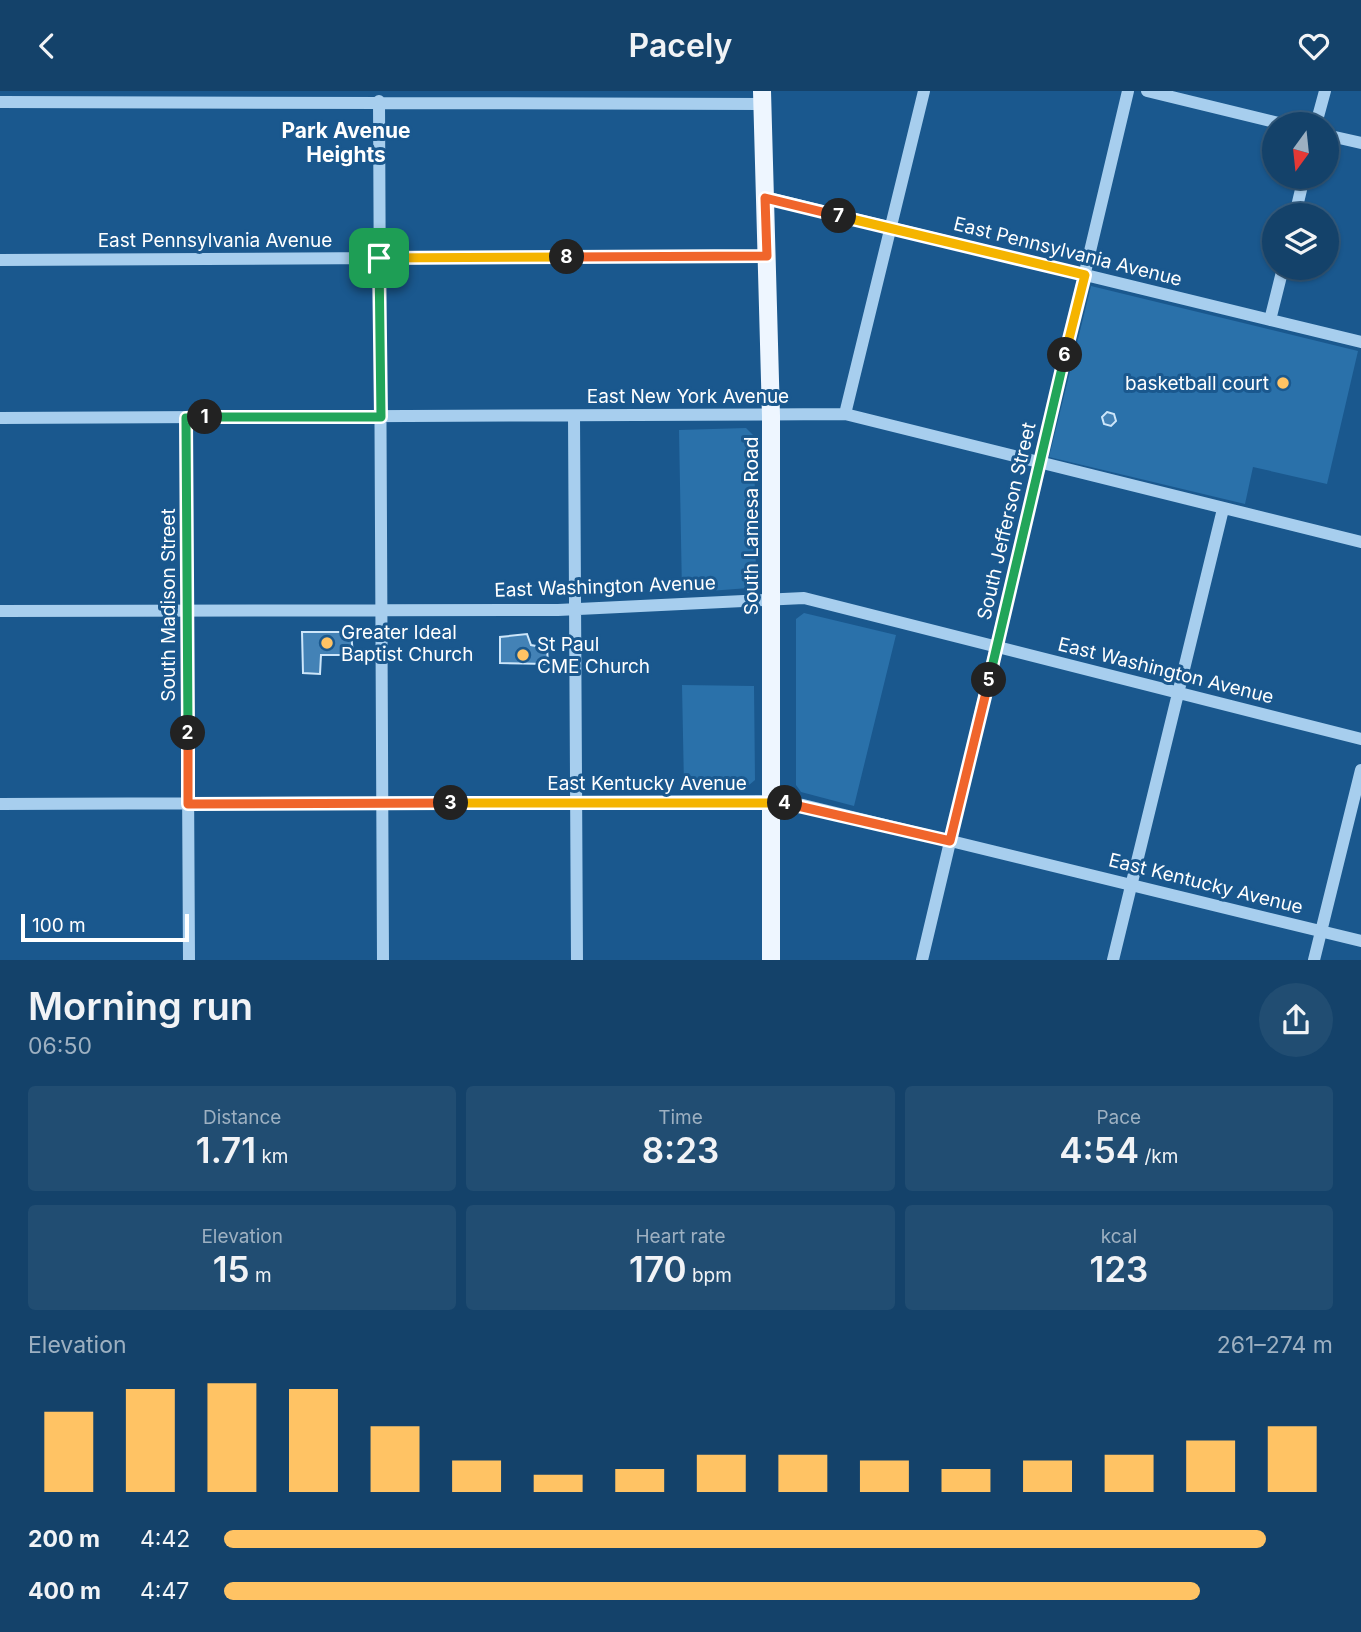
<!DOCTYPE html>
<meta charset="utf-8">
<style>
:root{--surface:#14426a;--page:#214d72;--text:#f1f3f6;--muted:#9db0c1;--line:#335b7e;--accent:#ffc364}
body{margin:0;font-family:Inter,sans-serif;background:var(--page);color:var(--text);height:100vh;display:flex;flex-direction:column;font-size:26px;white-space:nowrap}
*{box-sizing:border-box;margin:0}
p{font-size:23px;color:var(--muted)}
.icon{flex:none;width:38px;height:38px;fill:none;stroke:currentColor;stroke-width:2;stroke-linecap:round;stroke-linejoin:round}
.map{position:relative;height:869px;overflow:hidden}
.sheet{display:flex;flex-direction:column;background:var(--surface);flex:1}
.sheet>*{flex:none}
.needle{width:46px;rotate:195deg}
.fabs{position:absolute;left:1262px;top:21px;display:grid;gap:14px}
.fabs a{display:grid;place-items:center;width:77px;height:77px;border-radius:50%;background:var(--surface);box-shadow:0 2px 5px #0004,0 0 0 2px var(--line);font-size:35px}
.scale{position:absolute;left:21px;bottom:18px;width:168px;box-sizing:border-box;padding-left:7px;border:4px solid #fff;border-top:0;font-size:19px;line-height:24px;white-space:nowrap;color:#fff;-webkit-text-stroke:5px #1a588e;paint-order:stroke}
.pin{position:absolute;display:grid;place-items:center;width:60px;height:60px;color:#fff;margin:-30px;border-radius:14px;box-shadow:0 4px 10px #0006}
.km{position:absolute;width:35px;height:35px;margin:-18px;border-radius:50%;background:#222;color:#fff;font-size:19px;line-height:35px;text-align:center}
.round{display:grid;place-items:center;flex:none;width:74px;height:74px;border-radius:37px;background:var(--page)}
.headline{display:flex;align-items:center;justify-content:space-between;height:119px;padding:0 28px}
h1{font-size:38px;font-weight:600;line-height:52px}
.figures{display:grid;grid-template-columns:repeat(3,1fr);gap:10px;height:119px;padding:7px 28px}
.figures div{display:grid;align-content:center;border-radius:7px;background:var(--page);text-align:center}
.figures b{font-size:35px;font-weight:600}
.figures small{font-size:19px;font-weight:400}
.figures p{font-size:19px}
.chart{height:196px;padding:14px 28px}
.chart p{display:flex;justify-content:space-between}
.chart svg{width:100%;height:126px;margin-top:7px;stroke:var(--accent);stroke-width:6}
ul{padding:0 28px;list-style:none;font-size:23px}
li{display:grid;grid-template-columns:112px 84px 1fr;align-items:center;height:52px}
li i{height:18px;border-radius:9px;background:var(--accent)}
header{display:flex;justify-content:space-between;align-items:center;height:91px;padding:0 28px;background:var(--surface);font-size:32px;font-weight:600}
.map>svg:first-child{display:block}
</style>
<header><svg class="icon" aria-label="back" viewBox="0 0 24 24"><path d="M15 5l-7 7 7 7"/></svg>Pacely<svg class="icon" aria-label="heart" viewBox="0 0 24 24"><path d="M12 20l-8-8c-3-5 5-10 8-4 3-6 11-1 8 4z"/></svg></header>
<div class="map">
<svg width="1361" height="869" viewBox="0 0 1361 869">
<rect width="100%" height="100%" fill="#1a588e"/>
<path fill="#2a71aa" d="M1091,195L1358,260L1327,393L1253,376L1245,413L1049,366Z
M746,337L754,345L756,488L749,497L682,502L679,339Z
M804,522L896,544L854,715L801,701L796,694V528Z
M682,594L754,595L755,689L749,694L684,695Z"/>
<path fill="#4382b6" stroke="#cde6fa" stroke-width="2" d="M1107,321L1114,323L1116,330L1111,335L1104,333L1102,326Z
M302,541H351L353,564H321L320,583L303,582Z
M527,543L531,554L547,557L548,573L500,572V546Z"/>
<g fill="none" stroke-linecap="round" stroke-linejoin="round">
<path stroke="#a7ceee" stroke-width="12" d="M1147,0L1283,33
M379,10L383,869
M0,11L763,13
M1316,33L1325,0
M1326,44L1361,52
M765,106L1361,251
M1295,124L1304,86
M0,169L767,165
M1270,229L1283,177
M845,323L924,0
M574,325L577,869
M186,326L189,869
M0,327L845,323L1361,451
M0,520L558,519L804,507L1361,648
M0,713L770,710L803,714L1361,850
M922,869L1128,0
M1113,869L1223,418
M1314,869L1361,679"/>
<path stroke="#eef6ff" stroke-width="18" d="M762,0L771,325V869"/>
</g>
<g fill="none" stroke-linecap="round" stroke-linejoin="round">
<defs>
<path id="split-1" d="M205,326H381L379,167"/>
<path id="split-2" d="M188,642L186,327L205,326"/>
<path id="split-3" d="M188,642V713L451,712"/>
<path id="split-4" d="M451,712H785"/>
<path id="split-5" d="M785,712L950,750L989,589"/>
<path id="split-6" d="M989,589L1065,264"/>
<path id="split-7" d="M839,125L1085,184L1065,264"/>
<path id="split-8" d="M567,166L767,165L765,107L839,125"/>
<path id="split-9" d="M379,167L567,166"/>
</defs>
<use href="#split-1" stroke="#fff" stroke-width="14"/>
<use href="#split-2" stroke="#fff" stroke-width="14"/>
<use href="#split-3" stroke="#fff" stroke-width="14"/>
<use href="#split-4" stroke="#fff" stroke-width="14"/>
<use href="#split-5" stroke="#fff" stroke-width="14"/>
<use href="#split-6" stroke="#fff" stroke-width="14"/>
<use href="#split-7" stroke="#fff" stroke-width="14"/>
<use href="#split-8" stroke="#fff" stroke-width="14"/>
<use href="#split-9" stroke="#fff" stroke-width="14"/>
<use href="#split-1" stroke="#22a559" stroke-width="9"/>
<use href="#split-2" stroke="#22a559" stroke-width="9"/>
<use href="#split-3" stroke="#f0652b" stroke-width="9"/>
<use href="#split-4" stroke="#f5b400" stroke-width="9"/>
<use href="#split-5" stroke="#f0652b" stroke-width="9"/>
<use href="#split-6" stroke="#22a559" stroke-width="9"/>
<use href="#split-7" stroke="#f5b400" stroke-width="9"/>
<use href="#split-8" stroke="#f0652b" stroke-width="9"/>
<use href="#split-9" stroke="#f5b400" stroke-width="9"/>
</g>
<g fill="#ffc364" stroke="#1a588e" stroke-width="2.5">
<circle cx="1283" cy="292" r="7"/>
<circle cx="327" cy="552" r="7"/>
<circle cx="523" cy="564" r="7"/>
</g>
<g text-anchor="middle" stroke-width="6" stroke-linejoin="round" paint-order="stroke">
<g font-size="19" fill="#fff" stroke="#1a588e">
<text x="215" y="156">East Pennsylvania Avenue</text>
<text transform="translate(1068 160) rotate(14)" y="7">East Pennsylvania Avenue</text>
<text x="688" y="312">East New York Avenue</text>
<text transform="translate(1006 430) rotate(-77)" y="7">South Jefferson Street</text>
<text transform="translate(751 435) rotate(-90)" y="7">South Lamesa Road</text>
<text transform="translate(605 495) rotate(-2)" y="7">East Washington Avenue</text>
<text transform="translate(168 514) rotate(-90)" y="7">South Madison Street</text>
<text transform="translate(1166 579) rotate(14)" y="7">East Washington Avenue</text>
<text x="647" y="699">East Kentucky Avenue</text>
<text transform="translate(1206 792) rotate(14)" y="7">East Kentucky Avenue</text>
</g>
<g font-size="19" fill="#fff" stroke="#1a588e" text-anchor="start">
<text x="1269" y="299" text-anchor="end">basketball court</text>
<text x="341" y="548">Greater Ideal<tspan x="341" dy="22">Baptist Church</tspan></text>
<text x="537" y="560">St Paul<tspan x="537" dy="22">CME Church</tspan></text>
</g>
<g font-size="21" font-weight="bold" fill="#fff" stroke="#1a588e">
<text x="346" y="47">Park Avenue<tspan x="346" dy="24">Heights</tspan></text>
</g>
</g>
</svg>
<div class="fabs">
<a><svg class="needle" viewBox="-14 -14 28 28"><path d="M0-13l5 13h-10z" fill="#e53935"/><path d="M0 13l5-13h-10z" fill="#9db0c1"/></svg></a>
<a><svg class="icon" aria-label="layers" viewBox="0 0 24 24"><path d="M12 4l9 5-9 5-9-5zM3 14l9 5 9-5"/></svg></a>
</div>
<div class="scale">100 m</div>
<div class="pin" style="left:379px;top:167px;background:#1e9e55"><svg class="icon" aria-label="arrive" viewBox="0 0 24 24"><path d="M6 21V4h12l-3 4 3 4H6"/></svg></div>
<b class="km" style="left:205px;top:326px">1</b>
<b class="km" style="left:188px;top:642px">2</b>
<b class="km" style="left:451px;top:712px">3</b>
<b class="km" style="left:785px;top:712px">4</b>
<b class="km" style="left:989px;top:589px">5</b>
<b class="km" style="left:1065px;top:264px">6</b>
<b class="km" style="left:839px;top:125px">7</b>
<b class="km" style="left:567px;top:166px">8</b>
</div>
<section class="sheet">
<div class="headline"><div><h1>Morning run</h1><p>06:50</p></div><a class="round"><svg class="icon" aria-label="share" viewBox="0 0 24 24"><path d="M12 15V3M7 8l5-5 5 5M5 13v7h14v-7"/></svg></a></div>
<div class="figures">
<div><p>Distance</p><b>1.71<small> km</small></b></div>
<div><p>Time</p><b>8:23</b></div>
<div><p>Pace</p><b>4:54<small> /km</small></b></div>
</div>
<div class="figures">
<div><p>Elevation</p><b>15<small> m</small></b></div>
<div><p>Heart rate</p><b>170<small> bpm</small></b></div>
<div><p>kcal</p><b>123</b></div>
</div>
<div class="chart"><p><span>Elevation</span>261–274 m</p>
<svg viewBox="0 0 160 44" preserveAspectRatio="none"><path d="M5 44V16M15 44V8M25 44V6M35 44V8M45 44V21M55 44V33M65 44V38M75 44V36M85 44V31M95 44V31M105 44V33M115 44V36M125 44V33M135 44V31M145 44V26M155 44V21"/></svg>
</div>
<ul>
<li><b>200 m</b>4:42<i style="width:94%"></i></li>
<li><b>400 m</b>4:47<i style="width:88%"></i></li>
</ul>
</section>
